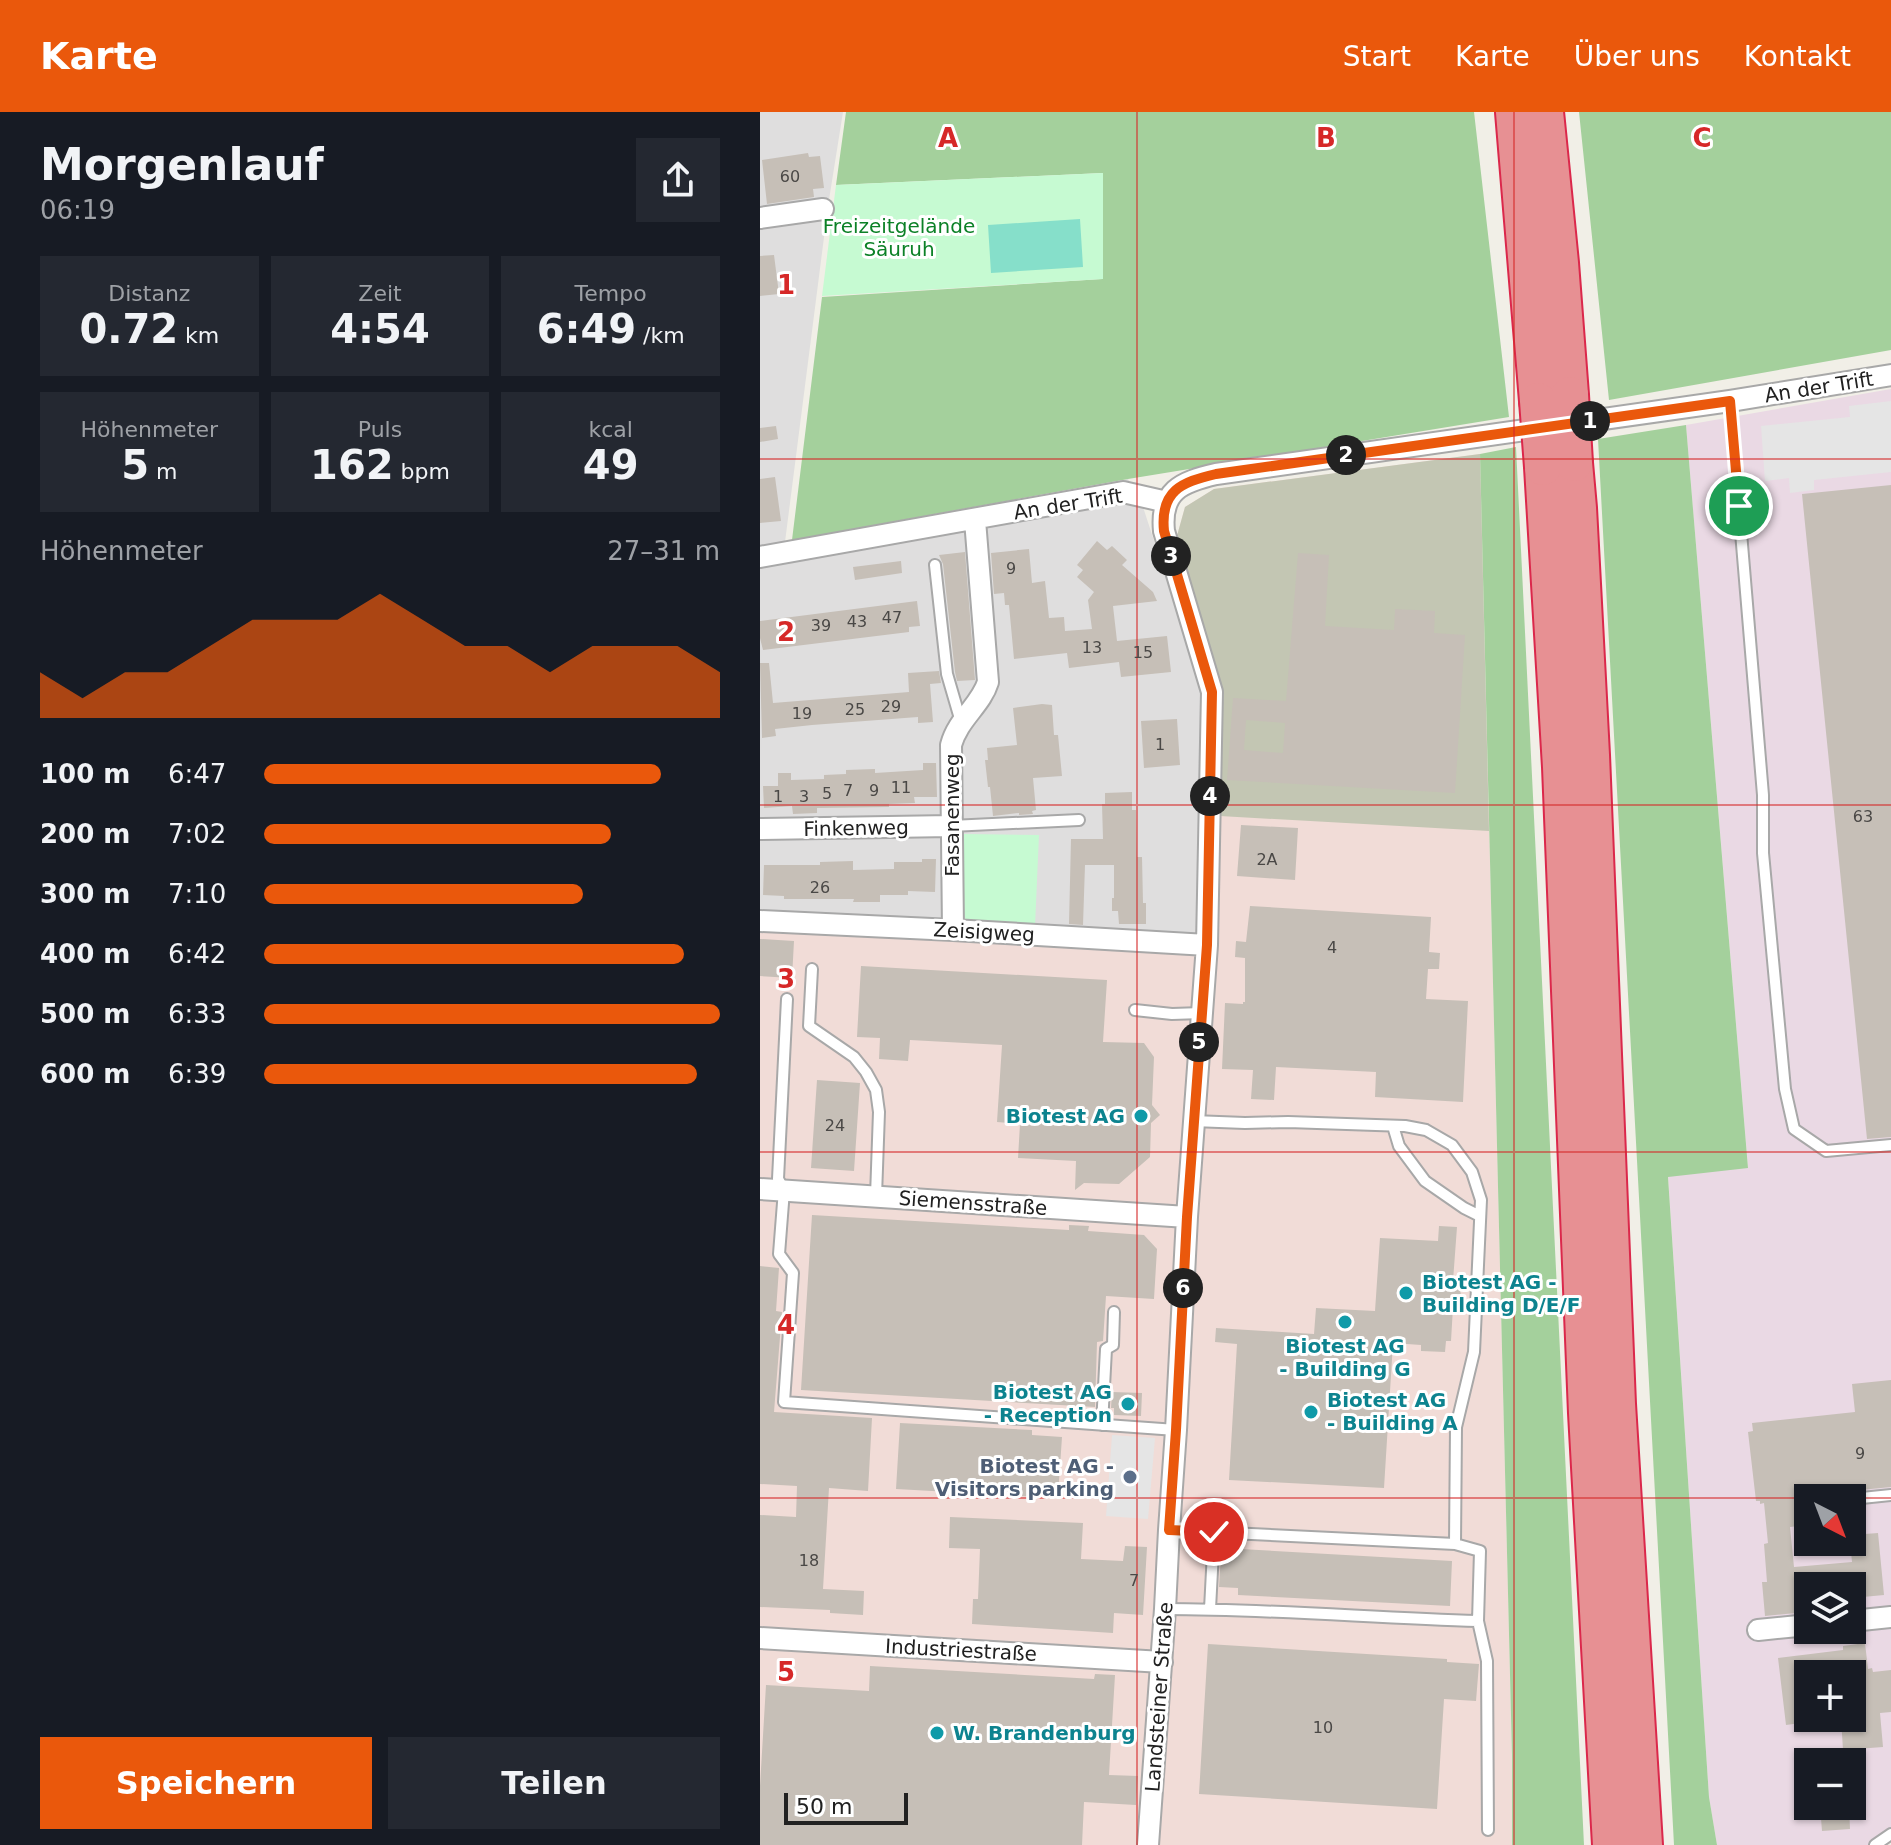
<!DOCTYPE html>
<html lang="de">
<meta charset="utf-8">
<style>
:root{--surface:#171b24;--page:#242831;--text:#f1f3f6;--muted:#9ea1a6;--accent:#ea580c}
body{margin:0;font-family:"DejaVu Sans",sans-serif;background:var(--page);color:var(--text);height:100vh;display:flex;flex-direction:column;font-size:30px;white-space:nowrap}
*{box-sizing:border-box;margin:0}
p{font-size:26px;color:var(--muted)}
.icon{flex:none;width:44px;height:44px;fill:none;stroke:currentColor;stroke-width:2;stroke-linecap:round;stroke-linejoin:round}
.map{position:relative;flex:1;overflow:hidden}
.side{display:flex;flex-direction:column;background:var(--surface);width:760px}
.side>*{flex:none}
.needle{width:52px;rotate:138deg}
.controls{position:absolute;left:1034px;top:1372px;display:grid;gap:16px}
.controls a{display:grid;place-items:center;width:72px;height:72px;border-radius:0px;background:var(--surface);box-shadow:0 2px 6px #0004;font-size:40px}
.scale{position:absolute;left:24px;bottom:20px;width:124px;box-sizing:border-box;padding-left:8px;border:4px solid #212121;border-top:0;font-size:22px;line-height:28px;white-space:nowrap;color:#212121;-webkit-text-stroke:6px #fff;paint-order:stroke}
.pin{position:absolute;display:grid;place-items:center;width:68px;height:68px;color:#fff;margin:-34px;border:4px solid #fff;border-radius:50%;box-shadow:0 2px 8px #0007}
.km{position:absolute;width:40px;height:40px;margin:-20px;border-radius:50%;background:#222;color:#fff;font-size:22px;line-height:40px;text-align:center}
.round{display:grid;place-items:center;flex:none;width:84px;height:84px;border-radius:0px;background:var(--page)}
.headline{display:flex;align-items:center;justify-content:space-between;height:136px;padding:0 40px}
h1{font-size:44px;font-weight:600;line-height:60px}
.metrics{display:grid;grid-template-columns:repeat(3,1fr);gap:12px;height:136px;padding:8px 40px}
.metrics div{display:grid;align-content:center;border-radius:0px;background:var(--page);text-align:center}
.metrics b{font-size:40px;font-weight:600}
.metrics small{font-size:22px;font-weight:400}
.metrics p{font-size:22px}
.chart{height:224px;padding:16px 40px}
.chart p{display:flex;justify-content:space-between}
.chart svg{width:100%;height:144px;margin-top:8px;fill:var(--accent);opacity:.7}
.cta{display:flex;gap:16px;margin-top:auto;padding:16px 40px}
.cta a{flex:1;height:92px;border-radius:0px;background:var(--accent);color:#fff;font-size:32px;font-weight:600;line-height:92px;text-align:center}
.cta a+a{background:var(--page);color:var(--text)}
ul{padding:0 40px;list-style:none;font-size:26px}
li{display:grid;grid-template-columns:128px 96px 1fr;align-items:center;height:60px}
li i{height:20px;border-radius:10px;background:var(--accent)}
header{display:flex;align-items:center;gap:48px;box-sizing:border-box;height:112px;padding:0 40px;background:var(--accent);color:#fff}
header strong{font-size:38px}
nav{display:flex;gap:44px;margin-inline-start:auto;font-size:28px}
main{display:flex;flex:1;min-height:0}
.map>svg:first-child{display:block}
</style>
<header>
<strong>Karte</strong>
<nav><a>Start</a><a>Karte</a><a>Über uns</a><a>Kontakt</a></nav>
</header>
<main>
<section class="side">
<div class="headline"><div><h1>Morgenlauf</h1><p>06:19</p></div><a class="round"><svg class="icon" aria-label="share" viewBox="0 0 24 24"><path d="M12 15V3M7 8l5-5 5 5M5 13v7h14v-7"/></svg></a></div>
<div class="metrics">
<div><p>Distanz</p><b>0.72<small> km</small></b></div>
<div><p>Zeit</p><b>4:54</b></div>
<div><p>Tempo</p><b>6:49<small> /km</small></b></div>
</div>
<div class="metrics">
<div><p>Höhenmeter</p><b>5<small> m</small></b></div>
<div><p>Puls</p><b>162<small> bpm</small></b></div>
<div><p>kcal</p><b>49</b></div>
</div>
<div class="chart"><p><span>Höhenmeter</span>27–31 m</p>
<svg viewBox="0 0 160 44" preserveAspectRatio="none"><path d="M0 44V30L10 38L20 30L30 30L40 22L50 14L60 14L70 14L80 6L90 14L100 22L110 22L120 30L130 22L140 22L150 22L160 30V44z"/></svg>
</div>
<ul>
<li><b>100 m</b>6:47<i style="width:87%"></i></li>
<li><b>200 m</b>7:02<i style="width:76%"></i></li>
<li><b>300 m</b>7:10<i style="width:70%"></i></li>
<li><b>400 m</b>6:42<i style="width:92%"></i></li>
<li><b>500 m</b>6:33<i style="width:100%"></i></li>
<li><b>600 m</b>6:39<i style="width:95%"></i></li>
</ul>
<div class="cta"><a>Speichern</a><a>Teilen</a></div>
</section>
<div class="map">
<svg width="1131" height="1733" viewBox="0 0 1131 1733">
<rect width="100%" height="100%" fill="#f1efe7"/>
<path fill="#dfdede" d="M0,0H83L68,94L25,430L368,367L383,395L443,579L440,822L0,800Z"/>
<path fill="#f1dcd7" d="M720,342L752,1644V1733H0V818L457,843L462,581L415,431L425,395L454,377Z"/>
<path fill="#ead9e4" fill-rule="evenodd" d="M1131,277V1728L1124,1733H957L949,1685L908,1064L988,1055L926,313ZM1048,1386H1092V1430H1048ZM1048,1474H1092V1518H1048ZM1048,1562H1092V1606H1048ZM1048,1650H1092V1694H1048Z"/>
<path fill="#c3c6b3" d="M720,342L729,719L460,704L462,581L415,431L425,395L454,377Z"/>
<path fill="#a4d09c" d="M86,0H714L749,305L368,367L32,428L62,185L342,167L343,61L76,73Z
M819,0H1131V238L849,288Z
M926,313L988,1056L908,1065L949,1685L957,1733H914L838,327Z
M756,335L824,1733H752V1644L720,342Z"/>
<path fill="#c6fad2" d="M343,61V167L62,184L76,73Z
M204,722L279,723L275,814L208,811L203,803Z"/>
<path fill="#86dfca" d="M320,107L323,155L231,161L228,113Z"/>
<path fill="#e5e5e5" d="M1131,289V360L1054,368V378L1030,381L1029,366L1005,369L1001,314L1090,305L1089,294Z
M352,1323L395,1326L388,1407L346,1404Z"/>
<path fill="#c6bfb7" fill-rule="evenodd" d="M48,41L49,45L60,44L64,76L53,77L54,85L7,92L2,48Z
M14,143L19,182L0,184V144Z
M16,314L18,327L0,330V316Z
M15,365L21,409L0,411V367Z
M1131,373V1025L1107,1027L1042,382Z
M337,429L347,438L352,434L367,448L362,453L393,480L397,489L353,494L357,529L407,524L411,560L361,565L359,550L309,556L307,541L254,547L249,493H245L244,481L234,482L231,441L269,437L272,471L285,469L289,506L304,505L305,519L332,517L328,488L334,480L317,465L323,458L317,453Z
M205,440L215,568L197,569L195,560L183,452L179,443Z
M538,441L569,443L565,514L634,518L635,497L675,499L674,521L705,523L695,681L467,668L473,586L526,589ZM486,608L525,611L523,641L484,638Z
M141,449L142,461L95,468L93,455Z
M157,489L160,514L149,515V520L3,538L0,526V509Z
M0,551H9L13,591L149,580L148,561L179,559L181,571L170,572L173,610L158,611V605L52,613L15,617L16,624L2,626Z
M282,592L292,593L294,623H298L302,664L273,666L276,698L272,699L273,702L259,703V701L233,704L230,675H228L225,648H228L227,636L257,633L253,596Z
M417,607L420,653L384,656L381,609Z
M163,651H176L177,685H154L155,691L129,692V695L57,696V701L33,702L32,694L4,696L3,674H18V661H31V668L64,667V663L86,662V658L115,657V661L163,658Z
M372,680V698H376L377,745H382L383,791H386V812H359L358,799H352V786H354V753H325L323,813L309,812L311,727H343L342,692H345V681Z
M481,713L538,716L535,768L477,764Z
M162,747H176L175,780L148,779V783H120V790H93L94,787H24V784L3,783L4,753H60V750L93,749V758L134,757V750H162Z
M490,794L671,805L669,840L680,841L679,857H668L666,887L708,889L703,990L615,985L616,960L516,955L514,988L491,987L493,958L462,957L465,891L483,892V890H485V846L475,845L476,829L486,830Z
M0,827L34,829L32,866L0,864Z
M101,854L347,868L343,930L384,931L394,945L392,993L400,1003L391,1011L390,1045L359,1072L324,1071L315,1078L316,1049L258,1046L260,1012L237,1010L242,933L150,928L148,949L119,947L120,926L97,925Z
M57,968L100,971L94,1059L51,1056Z
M52,1103L309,1118V1113L329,1114L328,1119L384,1123L397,1137L394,1187L346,1184L343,1229L337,1230L335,1295L41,1278Z
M679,1114L697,1115L693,1169L699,1173L701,1183L693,1195L691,1229H686L685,1240L661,1239V1233L633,1231L624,1376L469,1368L477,1232L455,1230L456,1216L554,1222L556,1196L615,1199L620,1126L678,1129Z
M0,1154L19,1156L16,1199L22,1200L14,1300L112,1306L108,1379L69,1376L63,1477L104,1479L103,1503L70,1501V1498L0,1495V1403L36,1405L37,1374L0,1372Z
M1131,1268V1375L1091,1379L1086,1382L1073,1384V1386H1048V1413L1030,1415L1034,1455L1092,1450L1090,1430H1092V1423L1118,1421L1124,1483L1092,1486V1474H1048V1490L1035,1492L1036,1501L1005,1504L1002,1470H1007L1004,1432L1008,1431L1004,1391L1000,1392V1389H996L988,1320L993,1319L992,1311L1095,1300L1092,1272Z
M352,1280L382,1281L381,1304L354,1303V1296H351Z
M140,1311L272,1318V1323L302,1325L298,1383L280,1381L279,1385L136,1377Z
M190,1405L323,1411L321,1447L363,1449L365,1434L387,1435L383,1503L354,1501L353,1521L212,1512L213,1487H218L220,1437L189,1436Z
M481,1437L692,1449L690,1494L478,1483V1476L459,1475L461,1442L480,1443Z
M1105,1531L1108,1557L1112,1556L1113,1560L1131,1558V1600L1120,1601L1123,1635L1083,1638L1081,1606H1092V1562H1048V1610L1026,1613L1018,1546L1083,1538V1534Z
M448,1532L687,1547V1550L719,1552L716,1589L684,1587L677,1697L439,1682Z
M110,1554L334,1567L335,1562L355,1563L349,1663L378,1664L376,1693L324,1690L322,1733H0V1674L6,1573L109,1579Z
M1060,1694H1089L1090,1717L1062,1719Z"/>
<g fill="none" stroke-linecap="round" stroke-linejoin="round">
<defs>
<path id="lane" d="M970,289L1003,683V741L1025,977L1034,1017L1066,1039L1131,1033
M175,453L187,562L201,610
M191,714L319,708
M52,857L49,914L94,945L106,960L116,978L119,1000L116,1084
M27,887L18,1067L24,1078L19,1142L33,1161L24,1290L416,1318
M375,898L412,902L442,901
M433,1009L485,1011L528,1010L645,1014L666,1018L692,1033L712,1060L721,1088L714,1240L696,1315L695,1432
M633,1014L639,1034L665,1069L704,1096L720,1104
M342,1313L346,1237L353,1233L354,1200
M1092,1387L1131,1383
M405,1497C510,1497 614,1506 718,1509L720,1439L695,1432L409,1418
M450,1497L454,1420
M718,1509L727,1549L728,1718
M1115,1733L1131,1722"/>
<path id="street" d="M0,106L63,97
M0,445L363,380L407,390
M0,717L191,714
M0,809L193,818L447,833
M193,818L191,633C198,607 221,593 228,570L215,408
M0,1077L427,1105
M1092,1509L1131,1505
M998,1518L1048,1513
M0,1526L402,1550
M388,1733L405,1497L409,1418L416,1318L427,1105L447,833L452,580L404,419C400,379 421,370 456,362L970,289L1131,263"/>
<path id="highway" d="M754,0L778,289
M785,0L800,151L810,283
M814,351L818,396L831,643L857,1292L884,1733
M783,355L801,655L827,1301L851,1733"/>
</defs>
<use href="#lane" stroke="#a8a8a8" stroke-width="14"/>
<use href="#street" stroke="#a8a8a8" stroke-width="24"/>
<use href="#highway" stroke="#db284b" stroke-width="40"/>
<use href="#lane" stroke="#fff" stroke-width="10"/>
<use href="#street" stroke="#fff" stroke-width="20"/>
<use href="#highway" stroke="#e79093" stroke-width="36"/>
<defs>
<path id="highway-bridge" d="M810,283L814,351
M778,289L783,355"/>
</defs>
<use href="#highway-bridge" stroke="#db284b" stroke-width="40" stroke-linecap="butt"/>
<use href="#highway-bridge" stroke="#e79093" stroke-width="36"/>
</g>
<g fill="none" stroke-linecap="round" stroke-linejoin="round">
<defs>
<path id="route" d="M454,1420L409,1418L416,1318L427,1105L447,833L452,580L404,419C400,379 421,370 456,362L970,289L979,394"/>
</defs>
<use href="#route" stroke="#fff" stroke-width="16"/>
<use href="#route" stroke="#ea580c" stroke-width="10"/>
</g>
<path fill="none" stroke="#d62828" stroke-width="2" stroke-opacity="0.55" d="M377,0V1733M754,0V1733M0,347H1131M0,693H1131M0,1040H1131M0,1386H1048M1092,1386H1131"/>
<g fill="#0f9aa8" stroke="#fff" stroke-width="3">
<circle cx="381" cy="1004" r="8"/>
<circle cx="646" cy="1181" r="8"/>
<circle cx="585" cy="1210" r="8"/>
<circle cx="368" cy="1292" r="8"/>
<circle cx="551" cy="1300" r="8"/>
<circle cx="177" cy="1621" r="8"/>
</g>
<circle fill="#5c6f8a" stroke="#fff" stroke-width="3" cx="370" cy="1365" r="8"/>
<g text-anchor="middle" stroke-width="6" stroke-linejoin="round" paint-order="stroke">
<g font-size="16" fill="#4a4846">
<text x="30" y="70">60</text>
<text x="251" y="462">9</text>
<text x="132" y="511">47</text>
<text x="97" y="515">43</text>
<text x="61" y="519">39</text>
<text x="332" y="541">13</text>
<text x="383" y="546">15</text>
<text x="131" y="600">29</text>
<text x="95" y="603">25</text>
<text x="42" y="607">19</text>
<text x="400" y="638">1</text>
<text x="141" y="681">11</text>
<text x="88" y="684">7</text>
<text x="114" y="684">9</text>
<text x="67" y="687">5</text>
<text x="18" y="690">1</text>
<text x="44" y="690">3</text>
<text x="1103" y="710">63</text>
<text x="507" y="753">2A</text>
<text x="60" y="781">26</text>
<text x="572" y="841">4</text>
<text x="75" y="1019">24</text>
<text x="1100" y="1347">9</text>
<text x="49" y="1454">18</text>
<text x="374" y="1474">7</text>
<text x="563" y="1621">10</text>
</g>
<g font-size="20" fill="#0c8127" stroke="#fff">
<text x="139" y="121">Freizeitgelände<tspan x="139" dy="23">Säuruh</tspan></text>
</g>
<g font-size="20" fill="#212121" stroke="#fff">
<text transform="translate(1059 275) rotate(-9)" y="7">An der Trift</text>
<text transform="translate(308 392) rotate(-9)" y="7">An der Trift</text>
<text transform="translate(192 703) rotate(-90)" y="7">Fasanenweg</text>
<text transform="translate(96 716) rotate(-1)" y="7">Finkenweg</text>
<text transform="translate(224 820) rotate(3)" y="7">Zeisigweg</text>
<text transform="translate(213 1091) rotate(4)" y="7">Siemensstraße</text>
<text transform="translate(201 1538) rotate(3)" y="7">Industriestraße</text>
<text transform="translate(399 1585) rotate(-86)" y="7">Landsteiner Straße</text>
</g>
<g font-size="20" font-weight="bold" fill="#0d838f" stroke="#fff" text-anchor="start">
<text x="365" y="1011" text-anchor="end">Biotest AG</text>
<text x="662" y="1177">Biotest AG -<tspan x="662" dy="23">Building D/E/F</tspan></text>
<text x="585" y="1241" text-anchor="middle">Biotest AG<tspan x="585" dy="23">- Building G</tspan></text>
<text x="352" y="1287" text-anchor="end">Biotest AG<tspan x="352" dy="23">- Reception</tspan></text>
<text x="567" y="1295">Biotest AG<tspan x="567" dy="23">- Building A</tspan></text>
<text x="193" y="1628">W. Brandenburg</text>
</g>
<g font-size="20" font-weight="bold" fill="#4e5e75" stroke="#fff" text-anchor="end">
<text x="354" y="1361">Biotest AG -<tspan x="354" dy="23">Visitors parking</tspan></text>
</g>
</g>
<g font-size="26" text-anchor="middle" font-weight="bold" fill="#d62828" stroke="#fff" stroke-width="6" stroke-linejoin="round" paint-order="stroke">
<text x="188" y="35">A</text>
<text x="566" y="35">B</text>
<text x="942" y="35">C</text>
<text x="26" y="182">1</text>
<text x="26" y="529">2</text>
<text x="26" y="876">3</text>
<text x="26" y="1222">4</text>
<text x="26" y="1569">5</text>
</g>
</svg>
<div class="controls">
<a><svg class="needle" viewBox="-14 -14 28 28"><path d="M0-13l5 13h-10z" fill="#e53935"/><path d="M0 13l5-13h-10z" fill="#9ea1a6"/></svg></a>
<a><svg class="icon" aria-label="layers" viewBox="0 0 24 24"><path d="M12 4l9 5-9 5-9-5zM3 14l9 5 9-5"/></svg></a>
<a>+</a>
<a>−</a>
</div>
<div class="scale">50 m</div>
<div class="pin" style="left:979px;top:394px;background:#1e9e55"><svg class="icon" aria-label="arrive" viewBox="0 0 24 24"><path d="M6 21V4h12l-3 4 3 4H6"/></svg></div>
<div class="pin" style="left:454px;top:1420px;background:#d93025"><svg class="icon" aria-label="check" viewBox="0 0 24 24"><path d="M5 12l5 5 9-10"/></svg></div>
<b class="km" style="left:830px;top:309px">1</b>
<b class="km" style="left:586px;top:343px">2</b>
<b class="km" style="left:411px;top:444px">3</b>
<b class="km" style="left:450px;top:684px">4</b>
<b class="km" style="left:439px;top:930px">5</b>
<b class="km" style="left:423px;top:1176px">6</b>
</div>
</main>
